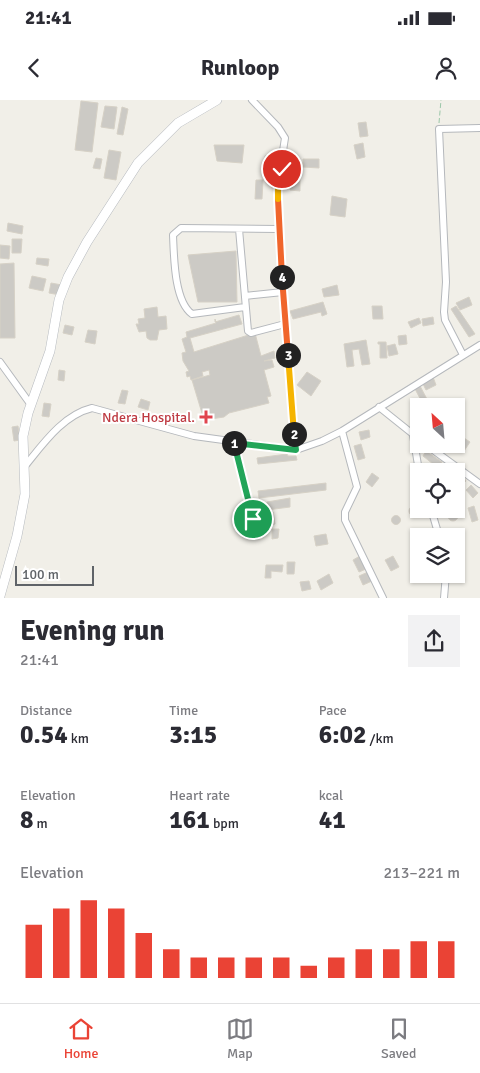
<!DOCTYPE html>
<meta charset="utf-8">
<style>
:root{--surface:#fff;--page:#f2f2f3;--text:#2b2b33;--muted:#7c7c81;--line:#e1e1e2;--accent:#ea4335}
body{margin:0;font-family:Signika,sans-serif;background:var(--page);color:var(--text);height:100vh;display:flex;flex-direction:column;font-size:19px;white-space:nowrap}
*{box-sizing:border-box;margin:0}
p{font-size:16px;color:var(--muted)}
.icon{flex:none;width:28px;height:28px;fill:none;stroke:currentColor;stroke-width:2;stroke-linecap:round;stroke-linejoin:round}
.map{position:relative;height:498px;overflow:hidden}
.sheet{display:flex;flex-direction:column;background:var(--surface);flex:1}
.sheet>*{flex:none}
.needle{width:32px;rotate:334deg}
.controls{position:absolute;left:410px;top:298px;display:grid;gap:10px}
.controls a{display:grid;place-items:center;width:55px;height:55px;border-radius:0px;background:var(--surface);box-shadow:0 1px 4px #0004;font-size:25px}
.scale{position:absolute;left:15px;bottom:12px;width:79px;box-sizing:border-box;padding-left:5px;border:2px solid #5f6368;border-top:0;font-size:14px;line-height:18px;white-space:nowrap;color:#5f6368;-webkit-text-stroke:4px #fff;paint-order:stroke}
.pin{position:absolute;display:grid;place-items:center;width:42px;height:42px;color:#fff;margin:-21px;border:2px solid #fff;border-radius:50%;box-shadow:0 1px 5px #0007}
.km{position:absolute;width:25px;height:25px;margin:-12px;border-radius:50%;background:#222;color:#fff;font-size:14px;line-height:25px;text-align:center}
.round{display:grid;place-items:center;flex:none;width:52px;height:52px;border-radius:0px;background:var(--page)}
.head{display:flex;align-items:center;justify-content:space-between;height:85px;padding:0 20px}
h1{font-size:28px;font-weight:700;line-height:38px}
.stats{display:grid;grid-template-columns:repeat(3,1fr);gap:8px;height:85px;padding:5px 20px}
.stats div{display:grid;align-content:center}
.stats b{font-size:25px;font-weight:700}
.stats small{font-size:14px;font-weight:400}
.stats p{font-size:14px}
.chart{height:140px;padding:10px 20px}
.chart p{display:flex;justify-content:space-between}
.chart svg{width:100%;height:90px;margin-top:5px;stroke:var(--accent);stroke-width:6}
.status{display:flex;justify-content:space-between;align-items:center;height:35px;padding:0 25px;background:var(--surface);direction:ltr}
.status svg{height:14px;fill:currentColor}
header{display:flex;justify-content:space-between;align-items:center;height:65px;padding:0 20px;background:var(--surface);font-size:22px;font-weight:700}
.tabs{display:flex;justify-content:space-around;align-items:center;height:70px;border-top:1px solid var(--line);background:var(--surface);font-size:14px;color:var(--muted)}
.tabs a{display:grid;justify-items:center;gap:2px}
.tabs .on{color:var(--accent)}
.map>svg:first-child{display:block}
</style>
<div class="status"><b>21:41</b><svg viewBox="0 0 49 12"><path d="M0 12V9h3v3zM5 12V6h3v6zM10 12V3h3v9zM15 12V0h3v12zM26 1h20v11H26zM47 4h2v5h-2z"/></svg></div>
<header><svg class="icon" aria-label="back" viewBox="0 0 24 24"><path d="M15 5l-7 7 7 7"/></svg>Runloop<svg class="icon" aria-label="person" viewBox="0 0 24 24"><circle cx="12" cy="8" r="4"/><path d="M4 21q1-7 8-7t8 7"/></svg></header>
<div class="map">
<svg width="480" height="498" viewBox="0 0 480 498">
<rect width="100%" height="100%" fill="#f1efe8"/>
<path fill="#cccac5" stroke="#d6d1c6" d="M81,1L98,3L92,52L75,50Z
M105,6L117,7L114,29L101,27Z
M122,7L128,9L123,35L117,34Z
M366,22L368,36L360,37L358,23Z
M363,43L365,57L357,59L354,45Z
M214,45H244L242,63L217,61Z
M109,50L121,52L116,80L104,78Z
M265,56H278L277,64H265Z
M96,58L102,59L100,69L93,68Z
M303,59H319V68L303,67Z
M256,80H263L262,99H255Z
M290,80H300V91L290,90Z
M332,96L347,99L345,117L330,115Z
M8,123L23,126L22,134L7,131Z
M12,139H22L21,153H12Z
M0,145L10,146L9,159L0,158Z
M236,151L237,202H198L188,155Z
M37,158L49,159L48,166L36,164Z
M14,163L15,238H0V164Z
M32,176L46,179L43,191L29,188Z
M51,183L62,185L60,195L49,193Z
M337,185L339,195L324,197L322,189Z
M469,197L472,205L460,210L456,203Z
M323,202L327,214L322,216L321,212L293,219L290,211Z
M372,206H382L383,219H373Z
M456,206L475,234L469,237L451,209Z
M157,207L158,217L166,216L167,229L159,230L157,240H150L147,238L146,231L139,232L136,224H139L138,219L145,218L144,209Z
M239,215L242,224L190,238L194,252L255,233L261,256L274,251L275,258L264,261L272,260L274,267L264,270L271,296L267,297L269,303L229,313L224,317L204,320L192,280L210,275L209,270L202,272L203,276L191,280L190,276L187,277L186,272L189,271L183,261L182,253L186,252L182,239L187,237L186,232L216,223L215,219V222Z
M433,217L434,224L423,226L422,219Z
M419,218L421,223L411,228L408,222Z
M65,225L74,227L72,235L63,233Z
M88,230L97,231L95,244L85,242Z
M406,235L407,244L399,245L398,236Z
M366,240L370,264L362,265L359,249L352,250L354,266L347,267L344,244Z
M378,242H386L387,258H380V244H378Z
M395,244L398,254L389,256L387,246Z
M59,270L65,271L64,281L58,280Z
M307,272L321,281L311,296L297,285Z
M433,277L436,285L426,290L422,282Z
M419,284L429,303L435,300L437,306H424L414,287Z
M122,290L128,291L125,304L118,303Z
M141,299L150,302L148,310L138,307Z
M44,303L51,304L49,317L42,316Z
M18,326L20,340L14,341L12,327Z
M369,330L370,337L361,340L359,332Z
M464,338L470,342L464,351L458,347Z
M361,344L365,358L358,360L354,346Z
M426,351L442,362L438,368L423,356Z
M287,354L288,356H296L297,360L258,364L257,358Z
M372,373L379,378L372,387L366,382Z
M462,375L466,381L457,388L456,379Z
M326,383V390L259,398L258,391Z
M471,385L478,393L473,398L466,390Z
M290,398V407L267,410V402Z
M474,406L478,420L472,422L468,408Z
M409 411a5 5 0 1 1 10 0a5 5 0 1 1-10 0Z
M448 416a5 5 0 1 1 10 0a5 5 0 1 1-10 0Z
M273,412L275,424L262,427L261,416Z
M391.5 420a4.5 4.5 0 1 1 9 0a4.5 4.5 0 1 1-9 0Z
M272,429H279L278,438L272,439Z
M326,434L328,444L316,446L314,436Z
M360,456L366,469L359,472L353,460Z
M393,456L399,467L391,471L385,460Z
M287,462H295L294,474H287Z
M266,465H283L282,472L271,471V478H265Z
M368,472L372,481L363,485L359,476Z
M329,474L333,483L321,490L317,481Z
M309,481L311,489L302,491L300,482Z"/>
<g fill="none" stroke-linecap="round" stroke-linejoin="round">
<defs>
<path id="street" d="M252,0L278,27L285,38L277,89L283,192L296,350
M239,129L248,231L251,233L285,224
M245,196L283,192
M245,207L192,214C174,201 174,156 173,135L181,128L279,129
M463,255L445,220L444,212L446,182L439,29L480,28
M0,262L31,305
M379,307L419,339
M342,331L357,387L345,412V420L383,498
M413,335L419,371
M234,343L253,419
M425,344L480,384
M25,366C43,344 63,315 92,308L194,336L296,350L322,341L342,331L480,245
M431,409L439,436
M444,498L446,474"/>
<path id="secondary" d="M0,496L17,436L25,394L23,336L28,313L50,251L59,200L68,177L87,142L138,63L178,23L217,0"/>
</defs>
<use href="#street" stroke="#b5b8bc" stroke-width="8"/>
<use href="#secondary" stroke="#b6babf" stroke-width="10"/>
<path stroke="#9cc7a9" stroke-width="1" stroke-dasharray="5 2.5" stroke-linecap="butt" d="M439,23L441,0"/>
<use href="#street" stroke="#fff" stroke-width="6"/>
<use href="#secondary" stroke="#fff" stroke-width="9"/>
</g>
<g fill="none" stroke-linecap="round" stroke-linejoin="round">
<defs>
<path id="split-1" d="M234,343L253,419"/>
<path id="split-2" d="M234,343L296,350L294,334"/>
<path id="split-3" d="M288,255L294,334"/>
<path id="split-4" d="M282,177L288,255"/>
<path id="split-5" d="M278,99L282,177"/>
<path id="split-6" d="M278,99V79L282,69"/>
</defs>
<use href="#split-1" stroke="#fff" stroke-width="10"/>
<use href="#split-2" stroke="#fff" stroke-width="10"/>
<use href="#split-3" stroke="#fff" stroke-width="10"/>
<use href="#split-4" stroke="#fff" stroke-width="10"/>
<use href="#split-5" stroke="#fff" stroke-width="10"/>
<use href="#split-6" stroke="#fff" stroke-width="10"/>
<use href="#split-1" stroke="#22a559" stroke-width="6"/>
<use href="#split-2" stroke="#22a559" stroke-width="6"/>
<use href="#split-3" stroke="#f5b400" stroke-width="6"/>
<use href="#split-4" stroke="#f0652b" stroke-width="6"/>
<use href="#split-5" stroke="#f0652b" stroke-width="6"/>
<use href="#split-6" stroke="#f5b400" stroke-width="6"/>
</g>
<path fill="#e0444e" stroke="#fff" stroke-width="2" d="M203.5 309.5h5v5h5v5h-5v5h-5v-5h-5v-5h5z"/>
<g text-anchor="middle" stroke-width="4" stroke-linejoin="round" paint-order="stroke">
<g font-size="14" fill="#be3a42" stroke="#fff" text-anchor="end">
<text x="195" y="322">Ndera Hospital.</text>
</g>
</g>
</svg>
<div class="controls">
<a><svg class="needle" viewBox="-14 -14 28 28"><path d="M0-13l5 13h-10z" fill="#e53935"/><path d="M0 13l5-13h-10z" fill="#7c7c81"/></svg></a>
<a><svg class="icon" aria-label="locate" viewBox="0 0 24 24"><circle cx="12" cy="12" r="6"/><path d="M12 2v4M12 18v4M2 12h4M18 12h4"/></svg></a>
<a><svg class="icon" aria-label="layers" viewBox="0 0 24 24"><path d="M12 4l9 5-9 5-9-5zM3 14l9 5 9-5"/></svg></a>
</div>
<div class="scale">100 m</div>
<div class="pin" style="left:253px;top:419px;background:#1e9e55"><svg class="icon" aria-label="arrive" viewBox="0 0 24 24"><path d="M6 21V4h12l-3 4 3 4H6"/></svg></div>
<div class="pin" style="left:282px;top:69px;background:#d93025"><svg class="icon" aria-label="check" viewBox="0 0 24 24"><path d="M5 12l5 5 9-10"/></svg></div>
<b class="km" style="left:234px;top:343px">1</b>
<b class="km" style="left:294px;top:334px">2</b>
<b class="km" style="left:288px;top:255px">3</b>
<b class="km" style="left:282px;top:177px">4</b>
</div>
<section class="sheet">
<div class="head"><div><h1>Evening run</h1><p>21:41</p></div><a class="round"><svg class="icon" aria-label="share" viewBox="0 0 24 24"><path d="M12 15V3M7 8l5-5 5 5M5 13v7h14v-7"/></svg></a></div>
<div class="stats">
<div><p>Distance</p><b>0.54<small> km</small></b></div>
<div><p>Time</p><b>3:15</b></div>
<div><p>Pace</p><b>6:02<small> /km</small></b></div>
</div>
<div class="stats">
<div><p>Elevation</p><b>8<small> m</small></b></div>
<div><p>Heart rate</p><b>161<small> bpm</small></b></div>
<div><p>kcal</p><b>41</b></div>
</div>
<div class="chart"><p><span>Elevation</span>213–221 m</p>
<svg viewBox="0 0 160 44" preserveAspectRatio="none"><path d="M5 44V18M15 44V10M25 44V6M35 44V10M45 44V22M55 44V30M65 44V34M75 44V34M85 44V34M95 44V34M105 44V38M115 44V34M125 44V30M135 44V30M145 44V26M155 44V26"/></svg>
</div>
</section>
<nav class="tabs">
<a class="on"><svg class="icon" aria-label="home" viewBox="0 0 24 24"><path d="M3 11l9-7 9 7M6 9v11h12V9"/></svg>Home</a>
<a><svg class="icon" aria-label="map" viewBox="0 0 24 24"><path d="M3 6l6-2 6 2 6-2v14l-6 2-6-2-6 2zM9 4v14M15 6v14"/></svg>Map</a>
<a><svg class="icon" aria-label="saved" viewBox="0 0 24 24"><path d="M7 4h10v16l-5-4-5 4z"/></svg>Saved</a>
</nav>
